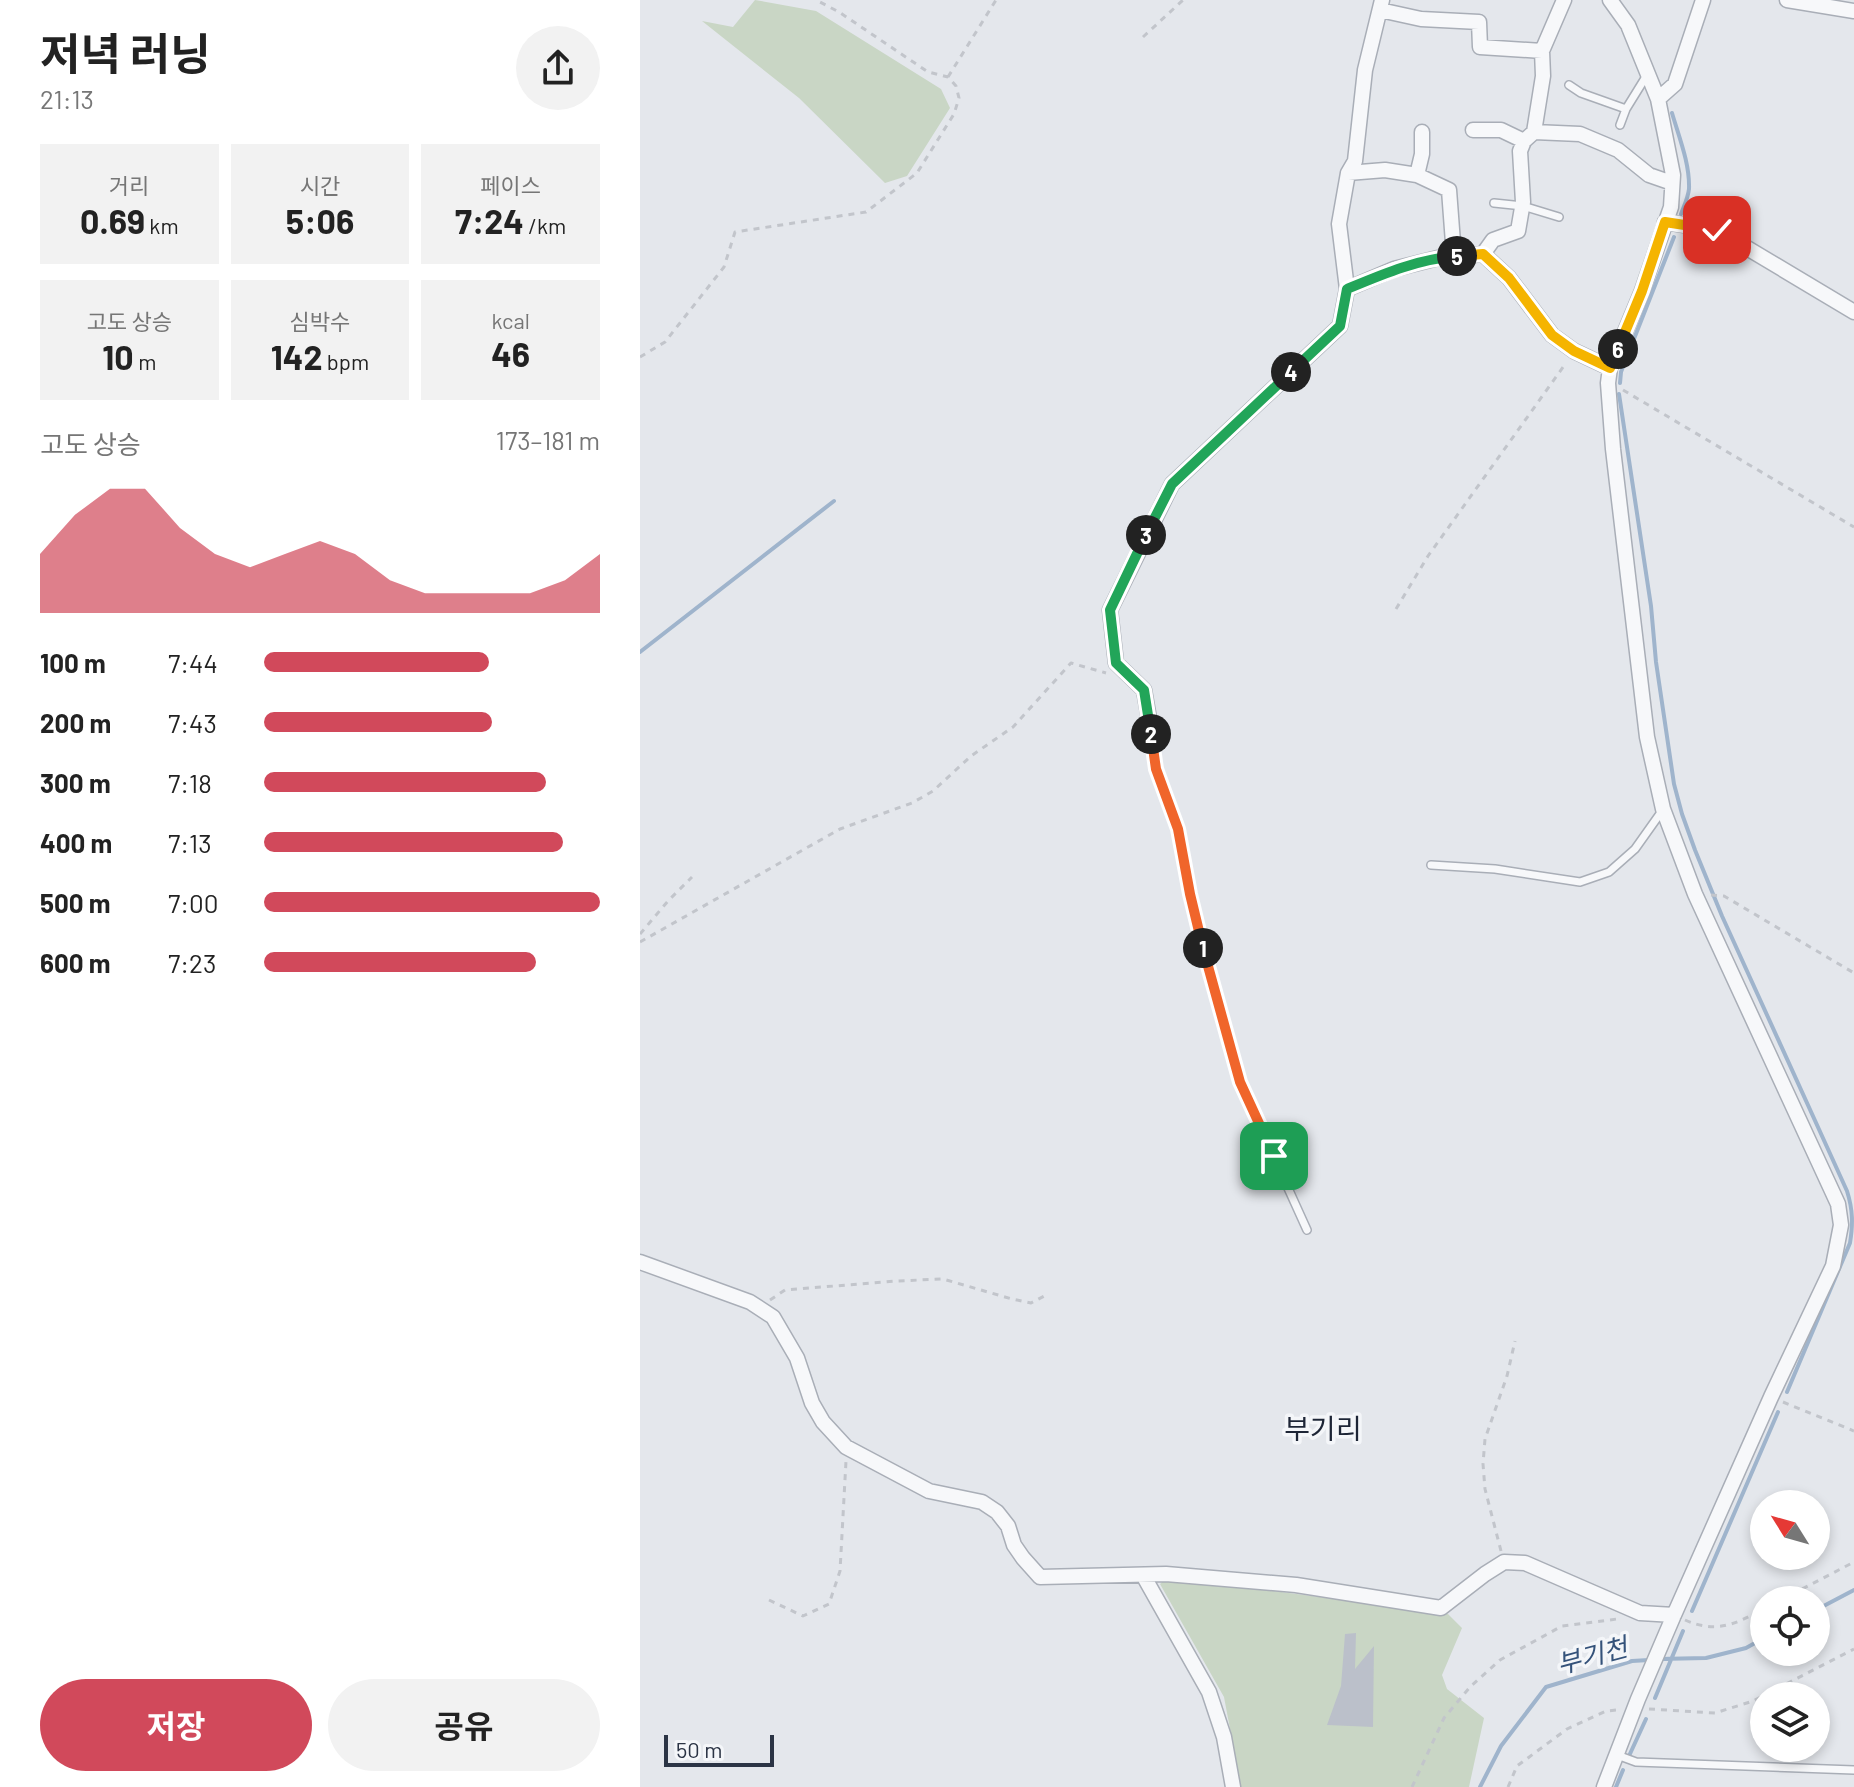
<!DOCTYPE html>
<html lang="ko">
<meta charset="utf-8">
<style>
:root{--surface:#fff;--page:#f2f2f2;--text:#222;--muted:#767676;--accent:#d1495b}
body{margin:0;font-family:Barlow,"Noto Sans KR",sans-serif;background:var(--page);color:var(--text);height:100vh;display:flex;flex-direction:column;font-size:30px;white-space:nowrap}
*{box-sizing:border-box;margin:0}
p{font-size:26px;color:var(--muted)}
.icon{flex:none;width:44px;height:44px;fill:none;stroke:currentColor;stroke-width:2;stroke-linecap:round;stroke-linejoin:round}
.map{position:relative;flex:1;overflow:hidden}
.side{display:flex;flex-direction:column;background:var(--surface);width:640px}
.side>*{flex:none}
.needle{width:52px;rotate:307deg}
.fabs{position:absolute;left:1110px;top:1490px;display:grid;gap:16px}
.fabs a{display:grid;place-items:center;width:80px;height:80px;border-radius:50%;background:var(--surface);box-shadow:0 4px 12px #0003;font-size:40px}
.scale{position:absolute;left:24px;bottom:20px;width:110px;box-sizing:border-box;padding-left:8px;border:4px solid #2b3445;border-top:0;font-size:22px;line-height:28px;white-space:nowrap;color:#2b3445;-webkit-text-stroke:6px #f4f6f9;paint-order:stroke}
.pin{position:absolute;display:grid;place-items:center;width:68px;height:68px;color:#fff;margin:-34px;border-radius:16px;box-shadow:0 4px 12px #0006}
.km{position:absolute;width:40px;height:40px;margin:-20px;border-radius:50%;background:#222;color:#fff;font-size:22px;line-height:40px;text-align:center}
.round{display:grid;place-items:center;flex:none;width:84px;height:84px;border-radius:42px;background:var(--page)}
.overview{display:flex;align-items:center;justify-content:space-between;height:136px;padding:0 40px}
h1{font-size:44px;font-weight:700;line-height:60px}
.metrics{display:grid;grid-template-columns:repeat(3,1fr);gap:12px;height:136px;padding:8px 40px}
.metrics div{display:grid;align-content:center;border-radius:0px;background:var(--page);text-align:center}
.metrics b{font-size:34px;font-weight:700}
.metrics small{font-size:22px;font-weight:400}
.metrics p{font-size:22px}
.chart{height:224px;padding:16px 40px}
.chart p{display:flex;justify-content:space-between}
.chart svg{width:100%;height:144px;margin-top:8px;fill:var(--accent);opacity:.7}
.action{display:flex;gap:16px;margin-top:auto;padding:16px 40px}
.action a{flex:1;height:92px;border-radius:48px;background:var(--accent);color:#fff;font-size:32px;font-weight:700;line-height:92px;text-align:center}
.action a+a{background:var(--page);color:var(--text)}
ul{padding:0 40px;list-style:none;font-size:26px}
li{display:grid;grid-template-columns:128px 96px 1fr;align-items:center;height:60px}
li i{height:20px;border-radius:10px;background:var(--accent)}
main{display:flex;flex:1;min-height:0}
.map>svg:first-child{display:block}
</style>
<main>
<section class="side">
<div class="overview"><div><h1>저녁 러닝</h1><p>21:13</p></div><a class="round"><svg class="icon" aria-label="share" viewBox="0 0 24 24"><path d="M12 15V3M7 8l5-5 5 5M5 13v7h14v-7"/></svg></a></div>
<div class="metrics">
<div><p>거리</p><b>0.69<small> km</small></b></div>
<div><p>시간</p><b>5:06</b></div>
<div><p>페이스</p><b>7:24<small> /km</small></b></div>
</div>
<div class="metrics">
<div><p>고도 상승</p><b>10<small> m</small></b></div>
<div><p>심박수</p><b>142<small> bpm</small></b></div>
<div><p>kcal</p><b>46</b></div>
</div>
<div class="chart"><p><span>고도 상승</span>173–181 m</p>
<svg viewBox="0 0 160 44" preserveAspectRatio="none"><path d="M0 44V26L10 14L20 6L30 6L40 18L50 26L60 30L70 26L80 22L90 26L100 34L110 38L120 38L130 38L140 38L150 34L160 26V44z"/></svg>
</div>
<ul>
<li><b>100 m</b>7:44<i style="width:67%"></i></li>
<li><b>200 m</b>7:43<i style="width:68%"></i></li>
<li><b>300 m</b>7:18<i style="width:84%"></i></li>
<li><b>400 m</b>7:13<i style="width:89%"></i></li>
<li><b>500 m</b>7:00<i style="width:100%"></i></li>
<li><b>600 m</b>7:23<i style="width:81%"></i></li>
</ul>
<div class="action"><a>저장</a><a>공유</a></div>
</section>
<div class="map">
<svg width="1214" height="1787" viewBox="0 0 1214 1787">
<rect width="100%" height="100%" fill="#e4e7ec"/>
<path fill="#c9d6c5" d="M115,0L176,11L301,89L310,108L267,176L245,183L159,98L62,21L93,27Z
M528,1577L808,1614L822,1628L802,1675L807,1689L844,1718L829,1787H601L584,1697L520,1584Z"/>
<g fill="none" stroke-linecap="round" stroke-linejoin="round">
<path stroke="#9fb4cc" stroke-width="4" d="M1032,113C1039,137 1050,164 1049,189C1048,198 1044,206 1041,214
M980,383L981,372L1034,237
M979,394L1011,606L1016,662L1034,784L1042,814L1055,850L1082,916L1207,1191C1213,1210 1213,1224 1210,1243L1147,1392
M0,652L194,501
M1176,1610L1214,1590
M1052,1611L1138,1412
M1018,1659L1066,1658L1106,1648L1124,1638
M1015,1698L1043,1631
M989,1756L1006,1719
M840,1787L861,1746L906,1687L992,1661L1009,1660
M976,1787L983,1770"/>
</g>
<path fill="#bbc0ca" d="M716,1633L715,1669L734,1646L733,1727L687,1725L701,1686L705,1634Z"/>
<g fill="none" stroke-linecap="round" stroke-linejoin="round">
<defs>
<path id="service" d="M929,85L941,93L986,109
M980,125L986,109L1007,75
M854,203L883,206L919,217
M512,735L516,769L538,829L550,894L581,1016L600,1082L667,1230
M791,865L855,869L940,882L969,872L995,849L1022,811
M977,1755L996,1762L1214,1770"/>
<path id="minor" d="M1147,0L1214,11
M740,10L781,19L839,22L840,47L902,51
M1018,99L1035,84L1063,0
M833,130H861L884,141
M894,132L940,134L978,150L1009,175L1032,183
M708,173L745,170L777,175L809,190L814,256
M777,175L782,154V132
M1025,222L1077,230L1214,312
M843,254L853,240L878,231L883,202L880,151L884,141L894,132L903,76L902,51L924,0
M707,289L754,269L798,258L843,254L869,278L912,335L934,351L970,368
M512,735L504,690L476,663L470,610L532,484L700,326L707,289L699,224L708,173L715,161L725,70L742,0
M0,1262L110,1302L133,1317L157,1358L172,1403L183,1422L206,1447L289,1491L342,1502L357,1512L368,1526L374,1545L383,1558L400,1577L526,1574L656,1585L801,1608L845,1574L864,1562L885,1563L1000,1613L1034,1615
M503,1575L569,1692L584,1737L593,1787
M964,1787L998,1699L1034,1615L1131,1397L1193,1266L1201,1225L1198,1204L1055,894L1023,809L1007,737L973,449L968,383L970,368L1002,291L1031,207L1033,175L1018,99L988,25L970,0"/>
</defs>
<use href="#service" stroke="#a9aeb7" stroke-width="10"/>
<use href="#minor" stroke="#a9aeb7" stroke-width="17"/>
<path stroke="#c2c5cb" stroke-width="3" stroke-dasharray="6 6" stroke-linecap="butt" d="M503,37L543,0
M308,77L356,0
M0,357L25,342L84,267L95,232L226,212L277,173L314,114L319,98L316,86L308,77L288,72L199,12L176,0
M983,390L1214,527
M756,609L788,556L926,363
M1071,895L1084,896L1214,973
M0,934L28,901L52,877
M0,942L200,829L272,803L293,791L331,756L373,727L431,663L466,673
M130,1300L145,1290L256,1281L303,1279L372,1299L391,1303L408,1294
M1143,1402L1214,1431
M861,1551L845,1489L843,1464L845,1439L867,1376L875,1341
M129,1600L163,1616L189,1604L200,1571L206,1461
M1141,1600L1214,1562
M1045,1620C1077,1634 1095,1624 1124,1609
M1009,1709L1075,1713L1113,1701L1214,1649
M772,1787L804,1718L830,1687L860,1660L922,1626L977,1619
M868,1787L877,1766L927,1729L966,1711L977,1710"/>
<use href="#service" stroke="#f7f8fa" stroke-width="7"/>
<use href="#minor" stroke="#f7f8fa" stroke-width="14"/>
</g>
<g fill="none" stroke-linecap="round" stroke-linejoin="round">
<defs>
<path id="split-1" d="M563,948L600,1082L634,1156"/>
<path id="split-2" d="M511,734L516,769L538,829L550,894L563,948"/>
<path id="split-3" d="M506,535L470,610L476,663L504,690L511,734"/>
<path id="split-4" d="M506,535L532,484L651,372"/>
<path id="split-5" d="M651,372L700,326L707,289C743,274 778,259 817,256"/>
<path id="split-6" d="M817,256L843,254L869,278L912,335L934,351L970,368L978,349"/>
<path id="split-7" d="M978,349L1002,291L1025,222L1077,230"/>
</defs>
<use href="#split-1" stroke="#fff" stroke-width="16"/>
<use href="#split-2" stroke="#fff" stroke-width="16"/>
<use href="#split-3" stroke="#fff" stroke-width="16"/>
<use href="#split-4" stroke="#fff" stroke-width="16"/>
<use href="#split-5" stroke="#fff" stroke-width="16"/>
<use href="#split-6" stroke="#fff" stroke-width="16"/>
<use href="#split-7" stroke="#fff" stroke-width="16"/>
<use href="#split-1" stroke="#f0652b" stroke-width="10"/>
<use href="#split-2" stroke="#f0652b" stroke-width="10"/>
<use href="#split-3" stroke="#22a559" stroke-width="10"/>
<use href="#split-4" stroke="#22a559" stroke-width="10"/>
<use href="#split-5" stroke="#22a559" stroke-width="10"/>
<use href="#split-6" stroke="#f5b400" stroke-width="10"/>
<use href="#split-7" stroke="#f5b400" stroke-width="10"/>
</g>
<g text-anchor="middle" stroke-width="7" stroke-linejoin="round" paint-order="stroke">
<g font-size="26" font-style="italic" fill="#34527a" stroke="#f4f6f9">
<text transform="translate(952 1656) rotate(-15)" y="9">부기천</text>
</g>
<g font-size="28" fill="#1d2536" stroke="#f4f6f9">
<text x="683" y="1439">부기리</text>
</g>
</g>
</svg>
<div class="fabs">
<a><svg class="needle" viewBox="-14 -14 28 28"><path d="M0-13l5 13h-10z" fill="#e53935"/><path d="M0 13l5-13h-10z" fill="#767676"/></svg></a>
<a><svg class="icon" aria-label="locate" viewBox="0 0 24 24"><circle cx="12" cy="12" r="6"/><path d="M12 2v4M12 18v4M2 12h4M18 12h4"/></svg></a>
<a><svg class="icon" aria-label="layers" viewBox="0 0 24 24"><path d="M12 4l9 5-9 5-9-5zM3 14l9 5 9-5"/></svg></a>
</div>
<div class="scale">50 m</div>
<div class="pin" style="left:634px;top:1156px;background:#1e9e55"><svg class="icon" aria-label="arrive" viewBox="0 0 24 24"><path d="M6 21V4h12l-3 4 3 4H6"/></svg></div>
<div class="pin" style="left:1077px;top:230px;background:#d93025"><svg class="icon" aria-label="check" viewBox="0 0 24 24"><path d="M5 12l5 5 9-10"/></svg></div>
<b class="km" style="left:563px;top:948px">1</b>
<b class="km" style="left:511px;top:734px">2</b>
<b class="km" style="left:506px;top:535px">3</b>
<b class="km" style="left:651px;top:372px">4</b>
<b class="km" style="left:817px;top:256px">5</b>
<b class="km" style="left:978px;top:349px">6</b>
</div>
</main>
